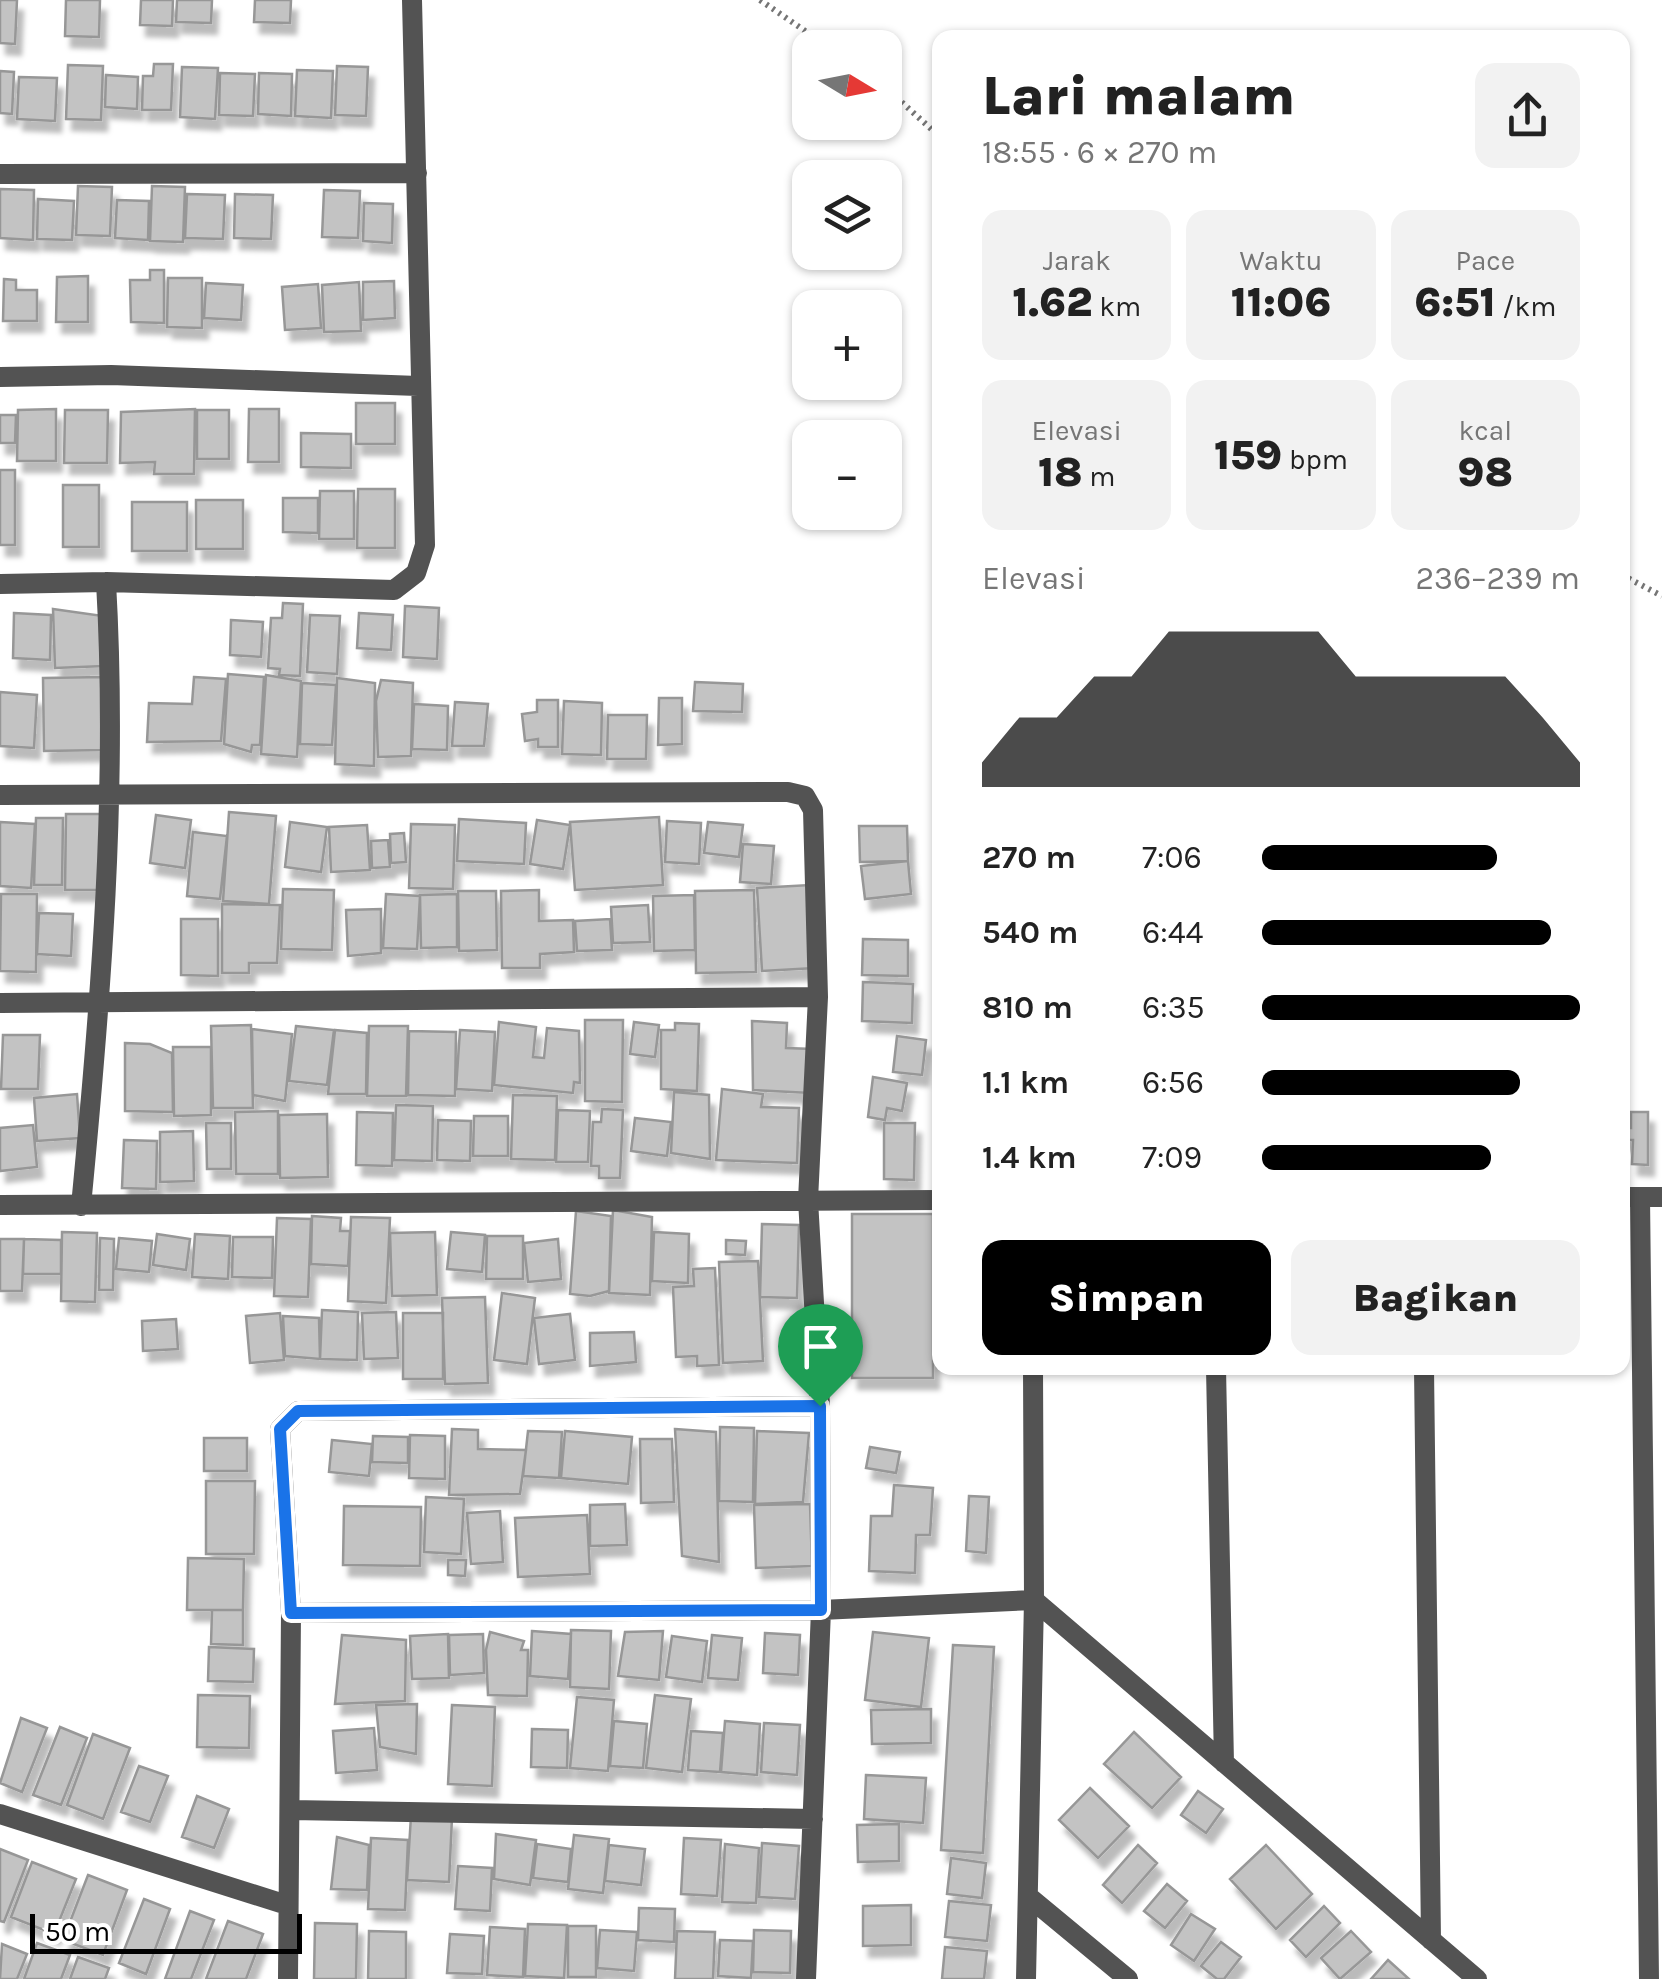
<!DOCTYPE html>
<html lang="id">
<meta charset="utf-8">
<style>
:root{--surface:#fff;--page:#f2f2f2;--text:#222;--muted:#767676;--accent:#000}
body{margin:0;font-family:Karla,sans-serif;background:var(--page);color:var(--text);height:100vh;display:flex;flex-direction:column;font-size:38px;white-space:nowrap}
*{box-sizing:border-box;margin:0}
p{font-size:32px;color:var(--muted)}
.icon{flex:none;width:55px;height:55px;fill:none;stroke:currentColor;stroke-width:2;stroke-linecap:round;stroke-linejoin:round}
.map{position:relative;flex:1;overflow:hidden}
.sheet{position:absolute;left:932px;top:30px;width:698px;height:1345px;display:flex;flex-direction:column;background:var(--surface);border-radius:20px;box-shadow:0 2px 8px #0004}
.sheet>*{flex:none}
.needle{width:65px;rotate:100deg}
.fabs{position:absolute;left:792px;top:30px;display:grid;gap:20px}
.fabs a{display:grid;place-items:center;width:110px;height:110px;border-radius:20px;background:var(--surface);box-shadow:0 2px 8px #0004;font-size:50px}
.scale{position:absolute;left:30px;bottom:25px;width:272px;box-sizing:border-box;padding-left:10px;border:5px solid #000;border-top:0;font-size:28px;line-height:35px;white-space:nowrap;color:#000;-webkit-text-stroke:8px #fff;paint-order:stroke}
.pin{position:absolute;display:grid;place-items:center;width:85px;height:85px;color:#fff;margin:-102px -42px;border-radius:50% 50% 50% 0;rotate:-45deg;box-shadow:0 0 10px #0007}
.pin .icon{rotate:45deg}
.round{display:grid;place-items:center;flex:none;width:105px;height:105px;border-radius:20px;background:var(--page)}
.overview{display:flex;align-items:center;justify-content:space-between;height:170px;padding:0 50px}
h1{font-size:55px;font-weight:800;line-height:75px}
.stats{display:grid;grid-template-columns:repeat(3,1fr);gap:15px;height:170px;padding:10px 50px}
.stats div{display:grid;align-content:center;border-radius:20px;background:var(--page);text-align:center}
.stats b{font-size:42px;font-weight:800}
.stats small{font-size:28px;font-weight:400}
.stats p{font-size:28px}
.chart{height:280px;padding:20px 50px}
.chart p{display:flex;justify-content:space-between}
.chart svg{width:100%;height:180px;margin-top:10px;fill:var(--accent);opacity:.7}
.action{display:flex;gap:20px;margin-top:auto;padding:20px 50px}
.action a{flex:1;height:115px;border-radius:20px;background:var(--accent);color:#fff;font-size:40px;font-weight:800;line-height:115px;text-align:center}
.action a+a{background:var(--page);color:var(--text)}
ul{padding:0 50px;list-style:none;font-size:32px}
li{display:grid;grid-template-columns:160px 120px 1fr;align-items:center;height:75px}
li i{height:25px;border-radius:12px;background:var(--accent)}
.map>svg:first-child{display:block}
</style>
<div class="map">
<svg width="1662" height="1979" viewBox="0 0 1662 1979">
<defs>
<filter id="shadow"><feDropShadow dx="6" dy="11" stdDeviation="2.5" flood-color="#0004"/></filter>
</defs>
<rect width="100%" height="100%" fill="#fff"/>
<path fill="#c3c3c3" stroke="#979797" stroke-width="2.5" filter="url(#shadow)" d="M0,0H17L15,44L0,43Z
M66,0H100L99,37L65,36Z
M141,0H173L172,26L140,25Z
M177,0H212L211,23L176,22Z
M255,0H291L290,23L254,22Z
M154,64H173L171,110H142L143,76H153Z
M68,65L103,66L101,120L66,119Z
M337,66L368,67L366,116L335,115Z
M182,67L218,68L215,119L180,117Z
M297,70L333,71L331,118L295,116Z
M0,71L14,72L12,114L0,113Z
M220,73L255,74L253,116L219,115Z
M259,73L292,74L291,116L258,114Z
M106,75L138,77L137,109L105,107Z
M19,77L57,78L55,121L17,119Z
M78,186L112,187L110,236L76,235Z
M152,186L185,187L183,242L150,241Z
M0,189L34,190L33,240L0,238Z
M324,190L360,191L358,238L322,237Z
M187,194L225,195L223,239L185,238Z
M235,194L273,195L271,239L234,238Z
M38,199L74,201L72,240L37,239Z
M117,200L149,201L148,240L115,238Z
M364,203L393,204L392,243L363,241Z
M150,270H164V323L131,322L130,280H150Z
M88,276V322H56L57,277Z
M168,278H202V328L167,327Z
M4,279L16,280V290H37V321H3Z
M394,281L395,318L363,320V282Z
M359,282L361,331L324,332L322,285Z
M206,283L243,285L241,320L204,318Z
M318,284L321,328L285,330L282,287Z
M356,403H395V444H356Z
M56,409V461H17L18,410Z
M195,409L194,474H154L155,462L120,463L121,412Z
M249,409H279V462H248Z
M65,410H108L107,463H64Z
M197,410H229V459H197Z
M0,415H16L15,443H0Z
M301,433L351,434V468L301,467Z
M0,470H15V545H0Z
M63,485H99V547H63Z
M358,489H395V548H357Z
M320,491H354V539H319Z
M283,498H318V533L283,532Z
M196,500H243V549H196Z
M132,502H187V551H132Z
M283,603L303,604L300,676L279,675L280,669L268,668L271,618H282Z
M405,606L439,608L437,659L403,657Z
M53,609L103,616L104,666L55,668Z
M14,613L51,615L50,660L13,658Z
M359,613L393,615L391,650L357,648Z
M310,615L340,616L337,674L307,672Z
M231,620L263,622L261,657L230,655Z
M228,674L264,677L260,745H252L251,752L224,744Z
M266,675L301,681L297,757L261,754Z
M103,677L105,750L44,751L43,678Z
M194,677L226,679L221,741L147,742L149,703L192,704Z
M337,678L375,683L374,766L335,764Z
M381,680L413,683L411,756L378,757L376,701Z
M695,682L743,684L742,712L693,711Z
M302,683L336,685L332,745L300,744Z
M0,692L37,695L34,748L0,746Z
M659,698H682V744L658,745Z
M537,700H558V747H538V739L525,741L522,714L537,712Z
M564,701L602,703L601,755L562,754Z
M455,702L488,704L484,746H452Z
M414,704L448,706L447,750L412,749Z
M608,715H647L646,759H607Z
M229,812L276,816L269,904L223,901Z
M66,814H103L102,890H65Z
M156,815L191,820L185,868L150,863Z
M659,817L663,885L575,890L570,822Z
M36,818H63L62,885H34Z
M459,819L526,823L524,864L457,861Z
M537,820L570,825L563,869L530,864Z
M667,821L701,823L699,864L665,862Z
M0,822L35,824L31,888L0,886Z
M290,822L327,827L321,872L285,867Z
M708,822L743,825L739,857L704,853Z
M411,824L455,825L453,889L409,888Z
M367,825L370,870L331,872L329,827Z
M859,826H907L908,861L860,862Z
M193,832L227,836L220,899L187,896Z
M404,833L406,862L391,863L390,834Z
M388,840L390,867L372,868L371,841Z
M743,844L774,846L771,884L740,882Z
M908,861L911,894L865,899L861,866Z
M810,885L815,968L762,971L757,888Z
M283,889L334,890L332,950L281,949Z
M539,890V921L573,920L574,952L540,954V968H502L501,891Z
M754,890L756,972L696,973L695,891Z
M458,891H496L497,950L459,951Z
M1,894H37L36,972L0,971Z
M386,894L420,896L417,949L383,948Z
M457,894V947L421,948L420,895Z
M694,895L695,950L654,951L653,896Z
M222,904L280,905L277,963H249V973H222Z
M648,905L650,942L613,943L611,907Z
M381,909V953L348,956L346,910Z
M39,913L73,914L71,956L37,954Z
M181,919H218V976L181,975Z
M610,919L612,950L577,951L575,921Z
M863,939L908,940V976L862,975Z
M863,982L913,984L912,1023L862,1021Z
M585,1020H623L622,1102L585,1101Z
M752,1021L787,1023L786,1048L813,1049L810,1093L753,1090Z
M499,1022L536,1027L533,1057L544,1058L547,1028L579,1031L580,1083L574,1082L573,1093L494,1085Z
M634,1022L659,1025L655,1057L630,1054Z
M675,1023L699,1024L697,1091L661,1089V1030H675Z
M251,1025L253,1108H213L211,1026Z
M296,1026L334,1030L327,1085L289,1081Z
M369,1026H408L406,1096H367Z
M252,1029L292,1034L285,1101L253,1095Z
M335,1030L367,1033L366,1094H328Z
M460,1030L495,1032L492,1091L456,1089Z
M409,1031L456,1032L455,1096L408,1095Z
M3,1035H40L38,1089H1Z
M897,1036L926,1040L922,1075L893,1072Z
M125,1043L150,1044L172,1053L173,1112L125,1111Z
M173,1047H211V1115L174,1116Z
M873,1077L907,1083L902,1111L887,1108L885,1120L868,1117Z
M722,1089L763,1094L761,1107L799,1108L797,1163L716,1160Z
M674,1092L709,1095L710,1159L671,1153Z
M77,1094L80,1138L37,1141L34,1098Z
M513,1095L557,1096L555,1160L511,1159Z
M396,1105L433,1106L432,1161L394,1160Z
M602,1109L623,1110L620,1178H599V1166H591L593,1122H601Z
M558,1110L590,1111L588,1162H556Z
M278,1111V1174H236L235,1112Z
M357,1112L393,1113L392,1166L356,1165Z
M1631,1112H1648V1165L1632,1164L1633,1140H1622V1128H1631Z
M327,1114L328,1177L280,1178L279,1115Z
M474,1116H508V1156H473Z
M635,1118L671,1122L667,1156L631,1151Z
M438,1120L471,1121L470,1161L437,1160Z
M206,1123H231V1169H207Z
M884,1123H915L914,1180L884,1179Z
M33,1125L37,1167L0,1171V1128Z
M193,1131L194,1181L160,1182V1132Z
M124,1140L157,1141L156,1189L122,1188Z
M613,1210L652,1217L650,1295L609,1293Z
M576,1211L611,1216L609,1291L590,1296L570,1294Z
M852,1214H933V1378H852Z
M312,1216L341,1218L340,1231H350L348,1266L311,1264Z
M351,1217L390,1218L386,1303L348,1301Z
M277,1218L311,1219L308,1297L274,1296Z
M762,1224L799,1225L797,1298L760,1297Z
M62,1232L97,1233L95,1302L61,1301Z
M435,1232L437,1295L392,1296L390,1233Z
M451,1232L485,1235L482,1272L447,1269Z
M654,1232L689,1234L688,1283L652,1281Z
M157,1234L190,1239L186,1270L153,1265Z
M195,1234L230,1236L228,1279L192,1277Z
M487,1236H523V1279H486Z
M233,1237H273L272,1278L232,1277Z
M100,1238L114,1239L113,1290H99Z
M119,1238L152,1241L149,1272L116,1269Z
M0,1239H24L22,1291H0Z
M24,1239L61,1240V1274H23Z
M558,1239L561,1279L528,1282L524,1243Z
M726,1240L746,1241L745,1255L726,1254Z
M758,1261L763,1361L723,1363L719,1262Z
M715,1268L719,1365L697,1366V1356L676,1357L673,1287L694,1286L693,1269Z
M502,1293L535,1298L527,1364L494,1360Z
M485,1297L488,1383L445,1384L442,1298Z
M322,1310L358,1312L357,1360L320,1359Z
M396,1312L398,1358L364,1359L362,1313Z
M280,1313L284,1360L250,1363L246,1316Z
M403,1313H443V1379H403Z
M570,1314L575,1360L539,1364L534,1318Z
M283,1316L319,1318L320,1359L285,1356Z
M176,1319L178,1349L143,1351L142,1321Z
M634,1332L636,1362L590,1366V1333Z
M720,1427L754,1428L753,1502L719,1501Z
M452,1429L478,1430V1449L526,1450L520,1494L449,1495Z
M675,1429L716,1432L719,1562L682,1556Z
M528,1431L562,1432L559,1478L523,1476Z
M565,1431L632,1437L628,1484L561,1478Z
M757,1431L809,1433L803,1502L755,1504Z
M410,1435L445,1436V1479L409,1478Z
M373,1436L408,1437V1463L372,1462Z
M204,1438H247V1471H204Z
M640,1439H672L674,1502L641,1503Z
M332,1440L372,1444L369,1476L329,1472Z
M870,1447L900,1452L896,1473L866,1468Z
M206,1481H255L254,1554H206Z
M894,1485L933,1488L930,1535H916L915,1573L869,1571L871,1516H892Z
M969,1496L989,1497L986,1553L966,1551Z
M426,1497L464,1499L461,1554L424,1552Z
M625,1504L627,1545L590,1546V1505Z
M810,1504L812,1566L756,1568L754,1505Z
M344,1506L421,1507L420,1566L343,1565Z
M500,1511L503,1562L471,1564L467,1513Z
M587,1515L590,1574L518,1577L515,1518Z
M188,1558L244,1559L243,1610H187Z
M448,1560H466L465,1576L448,1575Z
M212,1610H243V1645L211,1644Z
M571,1630L611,1631L609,1689L570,1687Z
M532,1631L571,1634L568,1679L530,1676Z
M663,1631L659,1680L618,1676L625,1632Z
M490,1632L524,1641L521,1650H528L527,1696L488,1695L486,1650Z
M873,1632L929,1638L921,1707L865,1700Z
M765,1633L800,1635L798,1675L763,1673Z
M448,1634L449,1678L412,1679L410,1636Z
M483,1634L484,1673L450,1675L449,1635Z
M342,1635L406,1640L405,1701L335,1704Z
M712,1635L742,1638L738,1680L708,1678Z
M672,1636L707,1641L702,1682L666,1677Z
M953,1645L994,1647L983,1853L941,1850Z
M209,1647L254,1649L253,1682L208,1681Z
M198,1695L250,1696L249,1748L197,1747Z
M655,1695L691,1699L682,1772L646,1768Z
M577,1697L614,1700L608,1771L570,1768Z
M417,1704L416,1754L380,1747L376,1705Z
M452,1705L495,1707L492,1786L448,1784Z
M931,1709V1743L872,1744L871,1710Z
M21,1718L47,1728L22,1792L0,1783Z
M614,1721L647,1724L643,1768L610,1766Z
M725,1721L760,1724L757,1775L721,1772Z
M764,1723L800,1725L797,1775L761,1772Z
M60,1727L87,1738L61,1805L33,1795Z
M374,1728L377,1770L336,1773L333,1731Z
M532,1729L568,1730L567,1768L531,1767Z
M691,1731L723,1733L720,1772L688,1770Z
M1134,1732L1181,1777L1152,1808L1104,1764Z
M93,1734L130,1748L103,1819L67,1805Z
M139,1766L168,1776L150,1822L121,1812Z
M866,1775L926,1778L923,1823L864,1819Z
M1090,1788L1129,1826L1098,1858L1059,1820Z
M1198,1791L1223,1809L1206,1833L1181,1815Z
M197,1796L229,1809L214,1848L182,1837Z
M411,1816L452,1818L449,1882L407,1880Z
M899,1824V1861L858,1862L857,1825Z
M496,1834L536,1840L530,1885L494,1879Z
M574,1835L609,1839L603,1893L568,1889Z
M337,1837L369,1845L367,1890L331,1889Z
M371,1838L408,1840L405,1910L368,1909Z
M684,1838L721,1840L717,1896L681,1894Z
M762,1843L799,1846L795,1899L759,1897Z
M537,1844L571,1849L568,1882L533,1878Z
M725,1844L759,1848L756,1903L722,1902Z
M609,1845L645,1849L641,1885L605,1881Z
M1138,1845L1157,1863L1122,1903L1103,1885Z
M1266,1845L1312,1894L1276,1929L1230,1879Z
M0,1849L28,1860L4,1922L0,1921Z
M951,1858L986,1863L982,1898L947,1894Z
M32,1862L76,1879L54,1934L11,1917Z
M458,1866L492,1868L490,1911L455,1909Z
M88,1875L127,1890L103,1955L63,1940Z
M1167,1884L1187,1901L1165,1928L1144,1911Z
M144,1899L170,1909L146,1974L119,1963Z
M949,1901L991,1905L987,1941L945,1937Z
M911,1905V1945L863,1946V1906Z
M1324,1906L1340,1923L1306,1957L1290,1940Z
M639,1908L675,1909L674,1942L638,1940Z
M190,1911L214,1920L191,1979H165Z
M1191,1914L1215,1929L1194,1961L1171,1945Z
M228,1921L263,1934L246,1979H206Z
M315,1923L357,1924L356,1979H314Z
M528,1924L567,1925L564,1978L525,1976Z
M568,1926H596V1977H568Z
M490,1927L525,1929L523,1977L487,1975Z
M600,1930L637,1932L634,1971L597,1968Z
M754,1930L791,1931L790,1973L753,1972Z
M369,1931L406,1932V1979H368Z
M677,1931L715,1932L713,1979H675Z
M1351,1931L1371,1952L1340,1979L1321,1958Z
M450,1934L484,1936L482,1974L447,1973Z
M720,1940L753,1941L751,1978L718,1976Z
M1221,1942L1241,1957L1224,1979H1217L1201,1966Z
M37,1943L70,1955L61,1979H24Z
M2,1944L27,1954L17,1979H0Z
M945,1947L987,1951L984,1979H942Z
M78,1957L109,1968L105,1979H70Z
M1388,1960L1409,1979H1371Z"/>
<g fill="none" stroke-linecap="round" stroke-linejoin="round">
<path stroke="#757575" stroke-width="6" stroke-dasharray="2.5 5" stroke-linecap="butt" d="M760,0L830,48
M885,87L940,137
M1622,575L1662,596"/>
<path stroke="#535353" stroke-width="20" d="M0,174L417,173
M0,377L111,375L418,386
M0,584L106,582
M0,795L788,792L805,796L813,810L818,997L0,1003
M1622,1197H1662
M1640,1197L1649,1979
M0,1205L940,1200
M81,1206C101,999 118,790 106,582L394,590L416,573L425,545L412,0
M1216,1368L1224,1763
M1424,1368L1431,1940
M291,1613L821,1610L1034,1600L1477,1979
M291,1810L813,1819
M0,1814L287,1905
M1029,1897L1128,1979
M288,1979L291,1613L280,1429L298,1411L820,1406
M806,1979L821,1610L820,1406L808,1200L818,997
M1026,1979L1034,1600L1033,1368"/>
</g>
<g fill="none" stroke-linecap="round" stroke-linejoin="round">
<defs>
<path id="route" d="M820,1406L821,1610L291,1613L280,1429L298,1411Z"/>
</defs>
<use href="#route" stroke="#fff" stroke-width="20"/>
<use href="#route" stroke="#1a73e8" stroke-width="12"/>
</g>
</svg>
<div class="fabs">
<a><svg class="needle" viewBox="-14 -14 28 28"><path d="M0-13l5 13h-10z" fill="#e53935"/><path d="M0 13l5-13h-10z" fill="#767676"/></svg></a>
<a><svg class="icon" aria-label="layers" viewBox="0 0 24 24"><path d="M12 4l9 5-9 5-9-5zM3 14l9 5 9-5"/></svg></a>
<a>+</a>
<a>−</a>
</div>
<div class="scale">50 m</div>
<div class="pin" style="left:820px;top:1406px;background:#1e9e55"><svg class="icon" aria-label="arrive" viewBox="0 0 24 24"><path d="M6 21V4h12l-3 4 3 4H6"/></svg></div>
<section class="sheet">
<div class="overview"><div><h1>Lari malam</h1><p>18:55 · 6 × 270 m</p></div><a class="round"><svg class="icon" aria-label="share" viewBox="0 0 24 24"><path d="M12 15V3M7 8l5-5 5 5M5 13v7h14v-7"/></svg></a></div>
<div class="stats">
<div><p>Jarak</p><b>1.62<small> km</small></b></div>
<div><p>Waktu</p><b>11:06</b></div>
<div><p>Pace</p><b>6:51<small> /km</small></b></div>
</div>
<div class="stats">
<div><p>Elevasi</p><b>18<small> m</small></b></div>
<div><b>159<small> bpm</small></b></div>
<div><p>kcal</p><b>98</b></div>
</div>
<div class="chart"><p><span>Elevasi</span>236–239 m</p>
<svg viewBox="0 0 160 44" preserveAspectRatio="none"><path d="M0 44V38L10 27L20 27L30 17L40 17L50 6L60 6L70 6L80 6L90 6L100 17L110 17L120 17L130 17L140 17L150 27L160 38V44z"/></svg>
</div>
<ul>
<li><b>270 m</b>7:06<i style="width:74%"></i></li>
<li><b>540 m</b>6:44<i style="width:91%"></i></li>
<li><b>810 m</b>6:35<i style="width:100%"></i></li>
<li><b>1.1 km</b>6:56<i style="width:81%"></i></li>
<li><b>1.4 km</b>7:09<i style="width:72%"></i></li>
</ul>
<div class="action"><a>Simpan</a><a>Bagikan</a></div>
</section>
</div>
